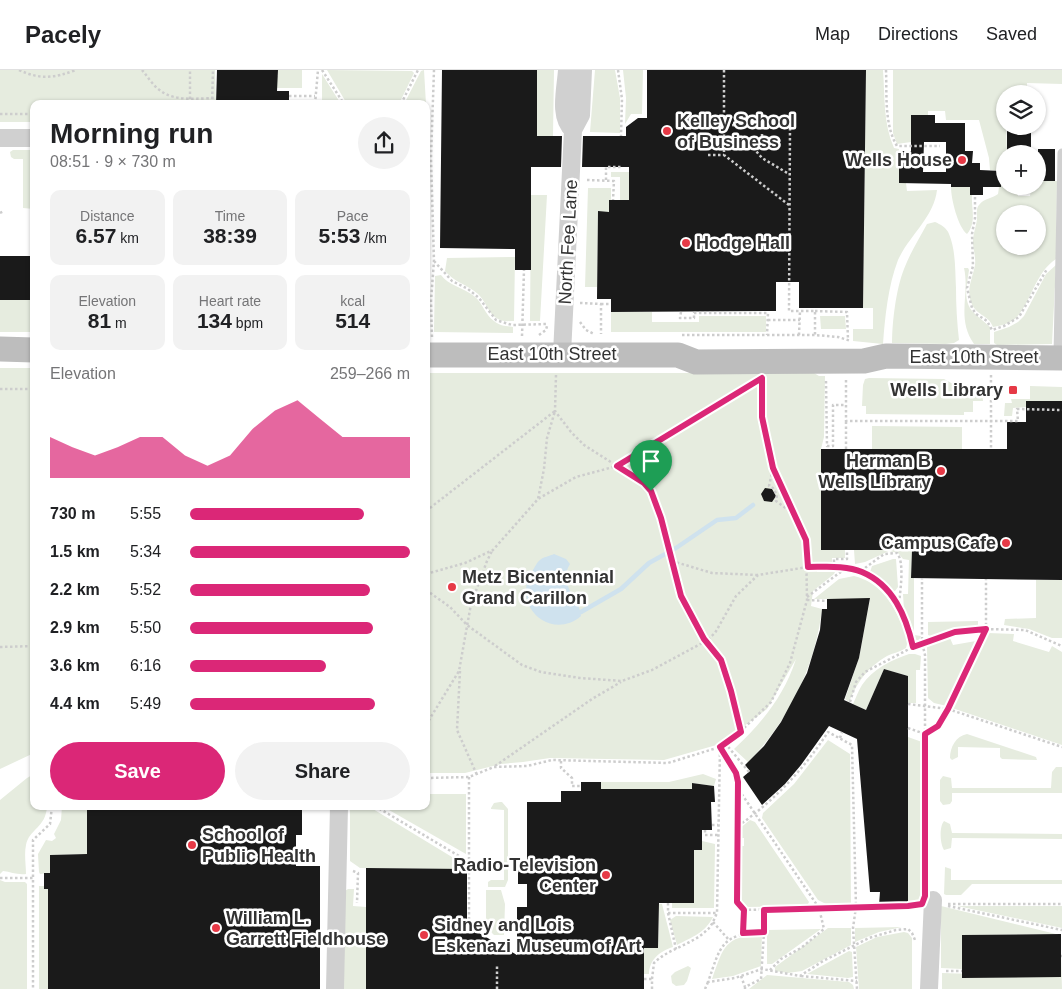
<!DOCTYPE html>
<meta charset="utf-8">
<style>
:root{--surface:#fff;--page:#f2f2f2;--text:#202124;--muted:#757577;--line:#e0e0e0;--accent:#db2777}
body{margin:0;font-family:Helvetica,sans-serif;background:var(--page);color:var(--text);height:100vh;display:flex;flex-direction:column;font-size:19px;white-space:nowrap}
*{box-sizing:border-box;margin:0}
p{font-size:16px;color:var(--muted)}
.icon{flex:none;width:28px;height:28px;fill:none;stroke:currentColor;stroke-width:2;stroke-linecap:round;stroke-linejoin:round}
.map{position:relative;flex:1;overflow:hidden}
.drawer{position:absolute;left:30px;top:30px;width:400px;height:710px;display:flex;flex-direction:column;background:var(--surface);border-radius:10px;box-shadow:0 1px 4px #0004}
.drawer>*{flex:none}
.tools{position:absolute;left:996px;top:15px;display:grid;gap:10px}
.tools a{display:grid;place-items:center;width:50px;height:50px;border-radius:50%;background:var(--surface);box-shadow:0 1px 4px #0004;font-size:25px}
.pin{position:absolute;display:grid;place-items:center;width:42px;height:42px;color:#fff;margin:-51px -21px;border-radius:50% 50% 50% 0;rotate:-45deg;box-shadow:0 0 5px #0007}
.pin .icon{rotate:45deg}
.round{display:grid;place-items:center;flex:none;width:52px;height:52px;border-radius:26px;background:var(--page)}
.overview{display:flex;align-items:center;justify-content:space-between;height:85px;padding:0 20px}
h1{font-size:28px;font-weight:800;line-height:38px}
.stats{display:grid;grid-template-columns:repeat(3,1fr);gap:8px;height:85px;padding:5px 20px}
.stats div{display:grid;align-content:center;border-radius:10px;background:var(--page);text-align:center}
.stats b{font-size:21px;font-weight:800}
.stats small{font-size:14px;font-weight:400}
.stats p{font-size:14px}
.chart{height:140px;padding:10px 20px}
.chart p{display:flex;justify-content:space-between}
.chart svg{width:100%;height:90px;margin-top:5px;fill:var(--accent);opacity:.7}
.cta{display:flex;gap:10px;margin-top:auto;padding:10px 20px}
.cta a{flex:1;height:58px;border-radius:30px;background:var(--accent);color:#fff;font-size:20px;font-weight:800;line-height:58px;text-align:center}
.cta a+a{background:var(--page);color:var(--text)}
ul{padding:0 20px;list-style:none;font-size:16px}
li{display:grid;grid-template-columns:80px 60px 1fr;align-items:center;height:38px}
li i{height:12px;border-radius:6px;background:var(--accent)}
header{display:flex;align-items:center;gap:30px;box-sizing:border-box;height:70px;padding:0 25px;background:var(--surface);border-bottom:1px solid var(--line)}
header strong{font-size:24px}
nav{display:flex;gap:28px;margin-inline-start:auto;font-size:18px}
.map>svg:first-child{display:block}
</style>
<header>
<strong>Pacely</strong>
<nav><a>Map</a><a>Directions</a><a>Saved</a></nav>
</header>
<div class="map">
<svg width="1062" height="919" viewBox="0 0 1062 919">
<rect width="100%" height="100%" fill="#fff"/>
<path fill="#e6ecdf" fill-rule="evenodd" d="M0,0H215L216,34H34V52H0Z
M278,0H302V18H267V6H278Z
M327,0L412,1L414,3L399,34H347Z
M424,0L426,34H404L421,1Z
M537,0H554L553,66H536Z
M595,0H615L620,28V63L590,62Z
M623,0H643L642,44H631L625,54L626,28Z
M866,0H883C885,27 883,53 894,78L899,79V112L906,113L907,121L937,120C934,147 909,166 898,190C888,216 885,247 883,274L853,271V259H873V238H863Z
M893,0H1062V14L1027,13V24H1005L1007,84H1005V116L1018,118V126H1030L1031,119H1035V116H1038V111H1057L1056,189C1033,204 1030,239 1012,251C1007,254 1000,256 993,257C989,245 975,245 971,232C966,219 973,207 975,195C976,187 973,179 973,172C973,164 976,157 977,149C977,144 976,138 979,135C984,128 992,129 998,124L999,117H1001V101L990,100L989,88L979,50H946L945,41H928V45H911V72L897,74L893,63ZM1005,144H1038V176H1005Z
M322,4L341,34H322Z
M13,80H34V139L23,138V89H14L11,87L10,82Z
M611,102H629L640,130H620V107H611Z
M951,117H970V124L972,125C971,138 977,152 967,164C958,157 951,129 951,117Z
M588,118H611V130H609V142H598L597,217H585Z
M531,125H547L540,251H530Z
M935,152C940,154 947,158 949,164C956,181 955,201 956,218C956,235 957,253 959,270L954,273L946,274L892,273C892,252 896,219 904,199C910,183 919,169 927,154Z
M515,187L514,251C509,251 503,252 498,249C488,244 486,231 478,224C467,214 455,213 445,201L447,188Z
M1056,195L1052,274L997,275L994,273V262L1009,257L1018,252L1024,246L1046,204Z
M964,198H968L969,200C967,215 962,231 974,243C979,248 985,252 990,257V274H974C956,248 970,225 964,198Z
M441,205C448,215 464,218 474,226C483,233 485,245 494,251C500,256 506,256 513,257V263L434,262L435,206Z
M0,230H34V262H0Z
M611,242H652V252H699V246H766V262H611Z
M820,246H845L846,259H821Z
M0,298H34V683L0,699Z
M426,303H814L819,306H825L824,367L821,379V480H845V488H832V494L818,495L817,502H835L834,504L813,521L811,536L822,539C815,597 789,651 748,692L734,679C762,653 784,626 796,589L767,639L720,674L664,690L550,688L523,692L501,694L465,703H426Z
M869,308L944,309L953,314H975L982,319L983,331H973V342H964V345L866,344V336H862L863,315L865,309Z
M1030,316L1062,317V331H1026V337L1013,338L1012,346H1004L1005,333H1012L1011,329H1030Z
M872,356L962,357V379H872Z
M854,480H912L911,508H914V565L921,566L919,570H915L913,566L904,540L903,524H908L909,490L903,489L898,483L889,481L865,492L855,494Z
M893,489H896L898,517L895,521L890,520L871,504L870,502L872,496Z
M854,506C879,512 893,533 902,555C905,563 909,570 906,578C900,582 893,583 887,586C867,598 858,611 849,632L845,629L859,588L870,529H814L839,509Z
M1036,510H1062V568H1052L1029,559L1004,555L1005,549L1036,548Z
M978,551V556L952,559L933,567L928,565V552Z
M988,563L1014,564L1013,571L1049,582L1052,576L1062,582V675L952,638L981,572Z
M950,568L953,575L976,571L947,636L934,633L928,628L927,577L928,575Z
M909,584H915L921,586L920,600H916V633H908V606L884,599L866,640L853,634C856,628 858,621 862,615C873,599 891,590 909,584Z
M967,664L1036,687L1037,690L1002,689L1000,687V678L958,677V687L952,690L950,688C950,677 956,666 967,664Z
M908,667L922,672L923,826L921,831L908,835Z
M828,670L850,684L851,837L830,836L818,830L762,748L763,743L794,714Z
M1056,697H1062V723H952V731L950,734L943,735L940,731V710L943,706L951,708L952,718H1051L1052,702Z
M34,704V736H47C46,758 29,759 26,775C24,784 26,795 26,804C17,805 11,802 3,801L0,804V730L27,708Z
M703,704L716,709L714,716L692,713V719H601V712H669Z
M426,724H466V784L382,736H426Z
M500,732H502L508,739V810L505,817H488V812L491,810H504V740L491,739V738L494,733Z
M62,736H87V784L50,785V803L40,804L39,802L38,784L46,770L52,771L56,768L54,764L61,750Z
M350,736H368L452,787V799L360,798L350,791Z
M750,750L755,752L809,832L807,836L745,837L739,832V776H744V768H739V759Z
M944,751L950,754L952,763L1062,764V769L952,768L951,778L944,780C940,774 939,757 944,751Z
M702,771L715,774L714,838H672V833L694,832V780Z
M945,797L951,799V810H1062V814H972L961,825H946L944,824Z
M0,810L5,812H25L27,814V919H0Z
M39,816H44V819H48V919H39Z
M348,819H354L353,836L366,837V919H341L345,821Z
M486,820H501L505,834L504,865H494L486,857Z
M659,834H662L673,877C660,881 649,890 649,904H644V878H658Z
M941,836L1056,864L962,865V899L941,898Z
M957,836H1062V858Z
M676,846L713,847C705,863 692,867 677,875L670,850Z
M902,857L879,862L855,872V858Z
M828,858H851V875L802,901L788,903L775,901V897Z
M821,859L772,894H767V860Z
M904,862L908,863L912,868V919H859L856,877L877,867Z
M762,864L761,896L733,906L712,909C724,876 724,867 762,864Z
M849,881L852,882L853,907L848,908L807,904Z
M1061,887L1062,919H942V903L1061,907Z
M688,896L691,898L687,911L684,915L676,916L672,913L671,906L675,902Z
M767,905L849,912L853,915L854,919H749Z"/>
<path fill="#cfe2ee" d="M554,484L566,489L570,494C557,515 580,528 581,546C551,572 509,535 533,500C535,497 537,492 540,490C543,487 550,486 554,484Z"/>
<g fill="none" stroke-linecap="round" stroke-linejoin="round">
<path stroke="#cfe2ee" stroke-width="4.5" d="M581,542L621,519L649,493L676,478L717,450L736,448L753,435"/>
</g>
<path fill="#1a1a1a" fill-rule="evenodd" d="M217,0H278L277,21H289V34H216Z
M442,0H537V66H562L561,97H531V200H515V179L440,178Z
M647,0H866L863,238H799V212H776V241L611,242V229H597L598,141L609,142V130H629V97H582L583,66H626V57L638,48H647Z
M911,45H935V53H965V81H973L972,93H980V100L1001,101V117H983V125H970V117H951V114L899,113V81H911ZM924,72H946V102H923Z
M1007,56H1031V84H1007Z
M1038,79H1055V111H1038Z
M0,186H34V230H0Z
M1026,331H1062V510L911,508L912,480H821V379H1007V352H1026Z
M765,418L772,419L776,426L772,432L764,431L761,424Z
M870,528L859,588L844,630L866,640L884,599L908,606V835H879L880,822H870L857,669L829,656L801,695L785,714L762,735L743,707L750,701L745,695L764,676L781,652L807,603L820,560L822,539H827V529Z
M581,712H601V719H692V713L714,716L715,732H711L712,760H702V780H694V833H659L658,878H644V919H366V798L467,799V856L517,885V837H527V814H518V796H527V732H561V721H581Z
M87,736H302V765H296V796H320V919H48V819H44V803H50V785L87,784Z
M1061,864V907L962,908V865Z"/>
<g fill="none" stroke-linecap="round" stroke-linejoin="round">
<path stroke="#cdcdcd" stroke-width="2.5" stroke-dasharray="2.5 2.5" stroke-linecap="butt" d="M19,0C41,10 54,8 76,0
M142,0C148,7 153,16 161,21C175,32 200,28 216,28
M322,0L344,34
M618,0L622,29L621,66
M724,0V55
M886,0C887,25 884,54 897,76H940
M289,26H315
M190,34V0
M212,34L213,0
M315,34L318,0
M401,34L418,0
M0,44H34
M762,64V74L756,81L762,88L789,104
M708,85H724
M587,110L614,111L613,130
M606,110V97H621
M975,127V148L972,164L973,196L967,218L972,238L976,244L987,251L992,260L1004,256L1019,247L1047,199
M789,135L724,85V55L790,56L789,241H815V265
M0,143L4,141
M434,191L452,211L468,219L479,228L496,250L512,255L547,254
M580,233L601,234V264
M601,234H611
M815,241L847,242L848,270
M681,242L680,248H694V243H768L767,265
M768,250H800
M580,252L586,260L594,264
M539,265L546,260L547,256
M682,265H815L838,267L851,271
M799,265L800,241
M522,266L524,200
M432,267L431,231L434,191L431,88L434,0
M556,305L555,341L571,362L584,375L644,413L651,421L661,448L681,526L704,569L721,590L731,621L741,661
M991,305V379
M846,310V351H1018L1017,339L1062,340
M826,311L827,376H833V335H846
M0,319H34
M846,379V351
M774,400L795,445
M426,441L555,341L547,368L544,399L538,429
M672,491L712,503L758,505
M834,497V489H847V480
M861,501L884,484L897,483C905,493 900,521 899,534
M426,504L465,493L493,480L538,429L576,407L617,396L757,312
M426,520L450,537L467,555L522,595L541,602L580,608L622,611L652,600L706,571L715,563L736,526L758,505L808,497L846,498L861,501L881,513L891,524L899,536L909,562L913,577L922,572V508
M807,527L846,498
M807,530L827,531
M0,577L34,576
M460,601L457,660L477,705
M850,632L856,612L865,602L913,577
M908,634L948,639L1062,677
M426,655L459,601L471,534L487,491L492,481
M908,658L925,664L937,656L948,639L986,559V509
M840,668L842,662
M725,673L749,702
M720,677L736,703L738,712L737,832L744,840L918,835
M561,691V698L572,708V716H581
M495,696L592,629L621,612
M469,707V857
M426,708L469,707L494,697L527,696L552,690L668,693L720,677L741,661L771,632L790,593L807,530L806,470L795,445L776,431L777,425L773,418L769,416L773,398L762,347V310
M739,720L819,838L824,859L801,878L781,889L769,901
M375,736L459,786L460,799
M712,755H718
M738,756C774,731 804,699 828,662L852,675L856,837L853,858L857,919
M705,760V765H718
M353,801L358,803L357,833
M33,807V770L50,754L52,736
M0,808H33V919
M925,816V585L922,572L955,562L986,559L1025,560L1062,576
M668,833V843L676,879
M948,834H1062
M948,836L1062,860
M668,843H717
M713,852L729,870
M764,862V840
M743,863L744,840
M1061,886H1062
M946,901H962
M741,906L745,917
M801,906L857,911
M644,909H652
M497,919V895
M652,919V909L654,893C669,878 692,875 707,860C712,856 714,849 717,843L720,678
M705,919L708,912
M745,919V917L761,909L764,862C721,864 721,875 708,912L735,908L762,899L800,906L823,891L869,868L896,860L908,859L912,863L915,870"/>
<path stroke="#d0d0d0" stroke-width="9" d="M1058,285L1062,83"/>
<path stroke="#d0d0d0" stroke-width="18" d="M567,0C566,18 558,47 573,60
M0,68H34
M562,284L573,60L581,45L583,0
M335,919L339,736
M929,919L933,830"/>
<path stroke="#bdbdbd" stroke-width="25" d="M0,279L34,280
M426,285H678L696,292L864,291L886,286L1062,288"/>
</g>
<g fill="none" stroke-linecap="round" stroke-linejoin="round">
<defs>
<path id="route" d="M762,308V347L773,398L806,470L808,497C825,497 846,495 862,502C893,515 906,546 913,577L955,562L986,559L948,639L938,656L925,664V826L922,834L908,836L764,840V862L743,863L744,840L737,832L738,712L736,703L720,677L741,662L731,621L721,590L704,569L681,526L661,448L651,421L644,413L617,396Z"/>
</defs>
<use href="#route" stroke="#fff" stroke-width="10"/>
<use href="#route" stroke="#db2777" stroke-width="6"/>
</g>
<g fill="#e63946" stroke="#fff" stroke-width="2">
<circle cx="667" cy="61" r="5"/>
<circle cx="962" cy="90" r="5"/>
<circle cx="686" cy="173" r="5"/>
<rect x="1008" y="315" width="10" height="10" rx="2.5"/>
<circle cx="941" cy="401" r="5"/>
<circle cx="1006" cy="473" r="5"/>
<circle cx="452" cy="517" r="5"/>
<circle cx="192" cy="775" r="5"/>
<circle cx="606" cy="805" r="5"/>
<circle cx="216" cy="858" r="5"/>
<circle cx="424" cy="865" r="5"/>
</g>
<g text-anchor="middle" stroke-width="5" stroke-linejoin="round" paint-order="stroke">
<g font-size="18" font-weight="bold" fill="#333" stroke="#fff" text-anchor="start">
<text x="677" y="57">Kelley School<tspan x="677" dy="21">of Business</tspan></text>
<text x="952" y="96" text-anchor="end">Wells House</text>
<text x="696" y="179">Hodge Hall</text>
<text x="1003" y="326" text-anchor="end">Wells Library</text>
<text x="931" y="397" text-anchor="end">Herman B<tspan x="931" dy="21">Wells Library</tspan></text>
<text x="996" y="479" text-anchor="end">Campus Cafe</text>
<text x="462" y="513">Metz Bicentennial<tspan x="462" dy="21">Grand Carillon</tspan></text>
<text x="202" y="771">School of<tspan x="202" dy="21">Public Health</tspan></text>
<text x="596" y="801" text-anchor="end">Radio-Television<tspan x="596" dy="21">Center</tspan></text>
<text x="226" y="854">William L.<tspan x="226" dy="21">Garrett Fieldhouse</tspan></text>
<text x="434" y="861">Sidney and Lois<tspan x="434" dy="21">Eskenazi Museum of Art</tspan></text>
</g>
<g font-size="18" fill="#333" stroke="#fff">
<text transform="translate(568 172) rotate(-87)" y="6">North Fee Lane</text>
<text x="552" y="290">East 10th Street</text>
<text x="974" y="293">East 10th Street</text>
</g>
</g>
</svg>
<div class="tools">
<a><svg class="icon" aria-label="layers" viewBox="0 0 24 24"><path d="M12 4l9 5-9 5-9-5zM3 14l9 5 9-5"/></svg></a>
<a>+</a>
<a>−</a>
</div>
<div class="pin" style="left:651px;top:421px;background:#1e9e55"><svg class="icon" aria-label="arrive" viewBox="0 0 24 24"><path d="M6 21V4h12l-3 4 3 4H6"/></svg></div>
<section class="drawer">
<div class="overview"><div><h1>Morning run</h1><p>08:51 · 9 × 730 m</p></div><a class="round"><svg class="icon" aria-label="share" viewBox="0 0 24 24"><path d="M12 15V3M7 8l5-5 5 5M5 13v7h14v-7"/></svg></a></div>
<div class="stats">
<div><p>Distance</p><b>6.57<small> km</small></b></div>
<div><p>Time</p><b>38:39</b></div>
<div><p>Pace</p><b>5:53<small> /km</small></b></div>
</div>
<div class="stats">
<div><p>Elevation</p><b>81<small> m</small></b></div>
<div><p>Heart rate</p><b>134<small> bpm</small></b></div>
<div><p>kcal</p><b>514</b></div>
</div>
<div class="chart"><p><span>Elevation</span>259–266 m</p>
<svg viewBox="0 0 160 44" preserveAspectRatio="none"><path d="M0 44V24L10 29L20 33L30 29L40 24L50 24L60 33L70 38L80 33L90 20L100 11L110 6L120 15L130 24L140 24L150 24L160 24V44z"/></svg>
</div>
<ul>
<li><b>730 m</b>5:55<i style="width:79%"></i></li>
<li><b>1.5 km</b>5:34<i style="width:100%"></i></li>
<li><b>2.2 km</b>5:52<i style="width:82%"></i></li>
<li><b>2.9 km</b>5:50<i style="width:83%"></i></li>
<li><b>3.6 km</b>6:16<i style="width:62%"></i></li>
<li><b>4.4 km</b>5:49<i style="width:84%"></i></li>
</ul>
<div class="cta"><a>Save</a><a>Share</a></div>
</section>
</div>
